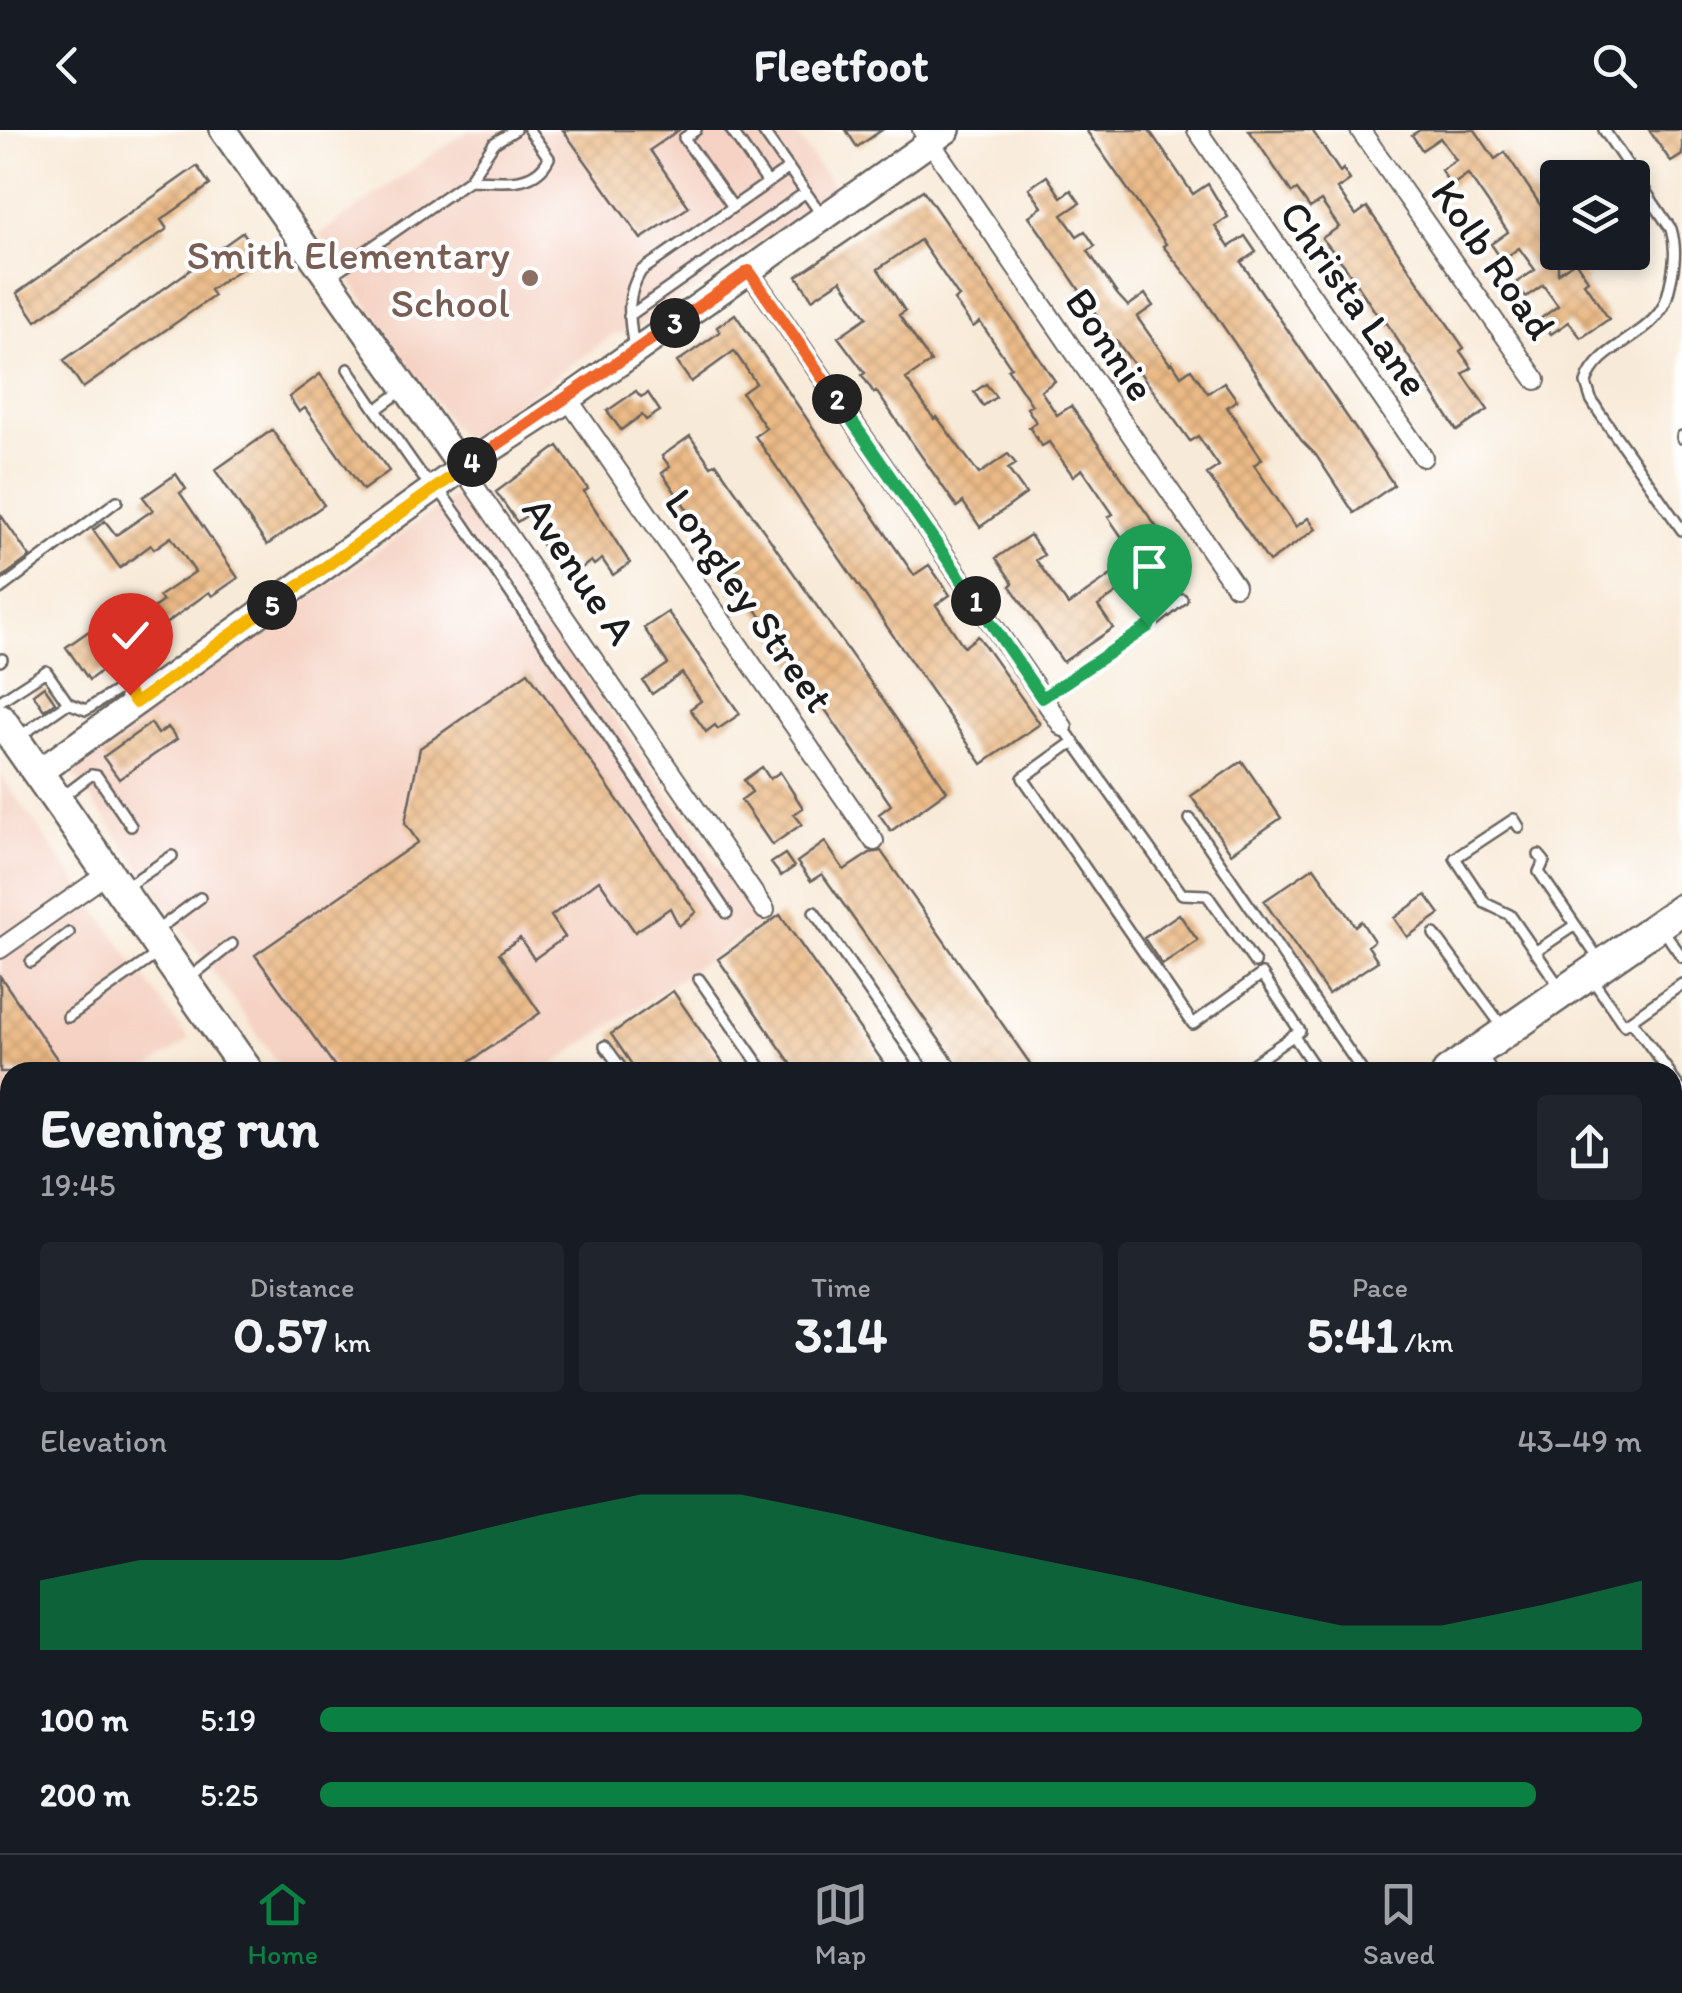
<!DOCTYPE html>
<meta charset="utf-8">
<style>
:root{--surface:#171b24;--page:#20242c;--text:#f1f3f6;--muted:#9ea1a6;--line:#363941;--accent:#0b8043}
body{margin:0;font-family:Itim,sans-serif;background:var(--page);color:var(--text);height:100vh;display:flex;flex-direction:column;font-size:38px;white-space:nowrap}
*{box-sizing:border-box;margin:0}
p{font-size:32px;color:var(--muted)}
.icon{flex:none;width:55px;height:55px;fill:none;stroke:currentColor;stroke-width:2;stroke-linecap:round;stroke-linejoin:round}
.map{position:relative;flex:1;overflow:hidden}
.details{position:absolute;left:0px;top:932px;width:1682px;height:792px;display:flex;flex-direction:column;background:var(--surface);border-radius:30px 30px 0 0;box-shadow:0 5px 15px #0003}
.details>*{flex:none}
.fabs{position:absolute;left:1540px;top:30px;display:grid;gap:20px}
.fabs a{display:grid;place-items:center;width:110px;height:110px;border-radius:10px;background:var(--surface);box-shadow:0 5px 15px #0003;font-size:50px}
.pin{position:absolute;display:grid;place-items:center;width:85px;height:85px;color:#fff;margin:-102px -42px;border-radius:50% 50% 50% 0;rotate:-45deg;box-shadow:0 0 10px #0007}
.pin .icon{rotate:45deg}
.km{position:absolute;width:50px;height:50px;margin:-25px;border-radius:50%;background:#222;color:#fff;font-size:28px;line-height:50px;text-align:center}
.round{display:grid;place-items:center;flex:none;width:105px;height:105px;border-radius:10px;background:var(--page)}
.headline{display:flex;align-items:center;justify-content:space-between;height:170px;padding:0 40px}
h1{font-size:55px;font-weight:700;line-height:75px}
.stats{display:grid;grid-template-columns:repeat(3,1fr);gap:15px;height:170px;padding:10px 40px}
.stats div{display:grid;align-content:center;border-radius:10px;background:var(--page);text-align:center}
.stats b{font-size:50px;font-weight:700}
.stats small{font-size:28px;font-weight:400}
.stats p{font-size:28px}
.chart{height:280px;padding:20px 40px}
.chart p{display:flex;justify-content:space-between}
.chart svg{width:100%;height:180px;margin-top:10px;fill:var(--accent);opacity:.7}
ul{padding:0 40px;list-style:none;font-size:32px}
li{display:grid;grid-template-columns:160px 120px 1fr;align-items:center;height:75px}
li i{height:25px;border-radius:12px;background:var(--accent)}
header{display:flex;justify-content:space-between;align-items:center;height:130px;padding:0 40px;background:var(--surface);font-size:45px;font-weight:700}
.tab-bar{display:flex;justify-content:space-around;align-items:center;height:140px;border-top:2px solid var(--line);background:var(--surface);font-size:28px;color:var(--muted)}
.tab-bar a{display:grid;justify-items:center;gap:5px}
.tab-bar .current{color:var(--accent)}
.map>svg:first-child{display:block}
</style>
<header><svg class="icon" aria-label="back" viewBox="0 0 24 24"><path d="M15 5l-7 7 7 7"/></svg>Fleetfoot<svg class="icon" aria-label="search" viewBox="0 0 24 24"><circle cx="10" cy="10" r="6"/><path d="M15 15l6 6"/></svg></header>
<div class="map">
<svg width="1682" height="1723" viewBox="0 0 1682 1723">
<defs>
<pattern id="building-cross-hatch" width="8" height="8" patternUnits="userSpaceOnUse" patternTransform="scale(2.5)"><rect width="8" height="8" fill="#ebba86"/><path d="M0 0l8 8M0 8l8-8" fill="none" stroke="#c99f73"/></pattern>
</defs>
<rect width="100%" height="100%" fill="#fff"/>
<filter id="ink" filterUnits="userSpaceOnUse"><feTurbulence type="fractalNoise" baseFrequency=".01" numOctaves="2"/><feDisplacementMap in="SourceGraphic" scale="20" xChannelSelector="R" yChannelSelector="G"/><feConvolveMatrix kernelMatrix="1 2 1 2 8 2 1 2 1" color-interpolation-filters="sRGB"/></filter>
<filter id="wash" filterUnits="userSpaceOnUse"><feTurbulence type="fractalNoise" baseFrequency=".0048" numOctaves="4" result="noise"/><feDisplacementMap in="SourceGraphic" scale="40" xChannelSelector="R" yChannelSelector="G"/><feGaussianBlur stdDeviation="2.25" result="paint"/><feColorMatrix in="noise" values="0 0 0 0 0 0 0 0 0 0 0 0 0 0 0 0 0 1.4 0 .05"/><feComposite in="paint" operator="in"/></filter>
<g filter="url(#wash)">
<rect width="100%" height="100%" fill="#f8ead8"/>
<path fill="#f5d2c3" d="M468,0H793L834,58L651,192L612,206L463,311L319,105Z
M459,363L758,795L542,942H284L69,638Z
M0,644L189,910L143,942H10V1000L0,986Z
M10,1494V1604L0,1589V1501Z
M84,1715H742L748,1723H89Z"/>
<g id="blocks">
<path fill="url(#building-cross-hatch)" d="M563,0H679L650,20L689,77L641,109Z
M846,0H882L857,17Z
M1086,0H1149L1193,64L1208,54L1228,87L1215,96L1229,117L1245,106L1256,122L1241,132L1394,355L1354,383L1316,325L1301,310L1199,161L1163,116L1166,114Z
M1249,0H1312L1340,42L1343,39L1350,50L1337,59L1356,85L1367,77L1464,218L1460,221L1472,238L1463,244L1488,280L1457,301L1386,192L1383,194L1345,136L1322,108L1339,97L1321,71L1310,78L1297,60L1292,63Z
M1420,0H1475L1495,29L1505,22L1549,88L1558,82V98L1551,102L1558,112V143L1575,131L1588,150L1584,153L1609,189L1581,208L1569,192L1551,204L1540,189L1558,176L1543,155L1526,167L1516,153L1535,140L1519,118L1502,130L1491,114L1508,102L1468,44L1451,56L1441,40L1456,30L1440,8L1422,20L1412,5Z
M1649,0H1682V25L1671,32Z
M197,36L210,55L161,90L167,99L36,191L17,163Z
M1047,46L1061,67L1071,60L1080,73L1062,85L1077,106L1085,101L1095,116L1088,121L1117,164L1128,176L1145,164L1153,176L1137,187L1170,234L1172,232L1181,246L1191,239L1208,263L1224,252L1237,270L1227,277L1262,329L1254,335L1296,397L1308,388L1316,399L1269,432L1207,344L1219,336L1198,306L1190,311L1116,210L1107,211L1097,196L1102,193L1029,86L1042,77L1029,58Z
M923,60L1055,251L1041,261L1057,285L1071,276L1160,402L1132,422L1108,387L1113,384L1082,339L1073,346L1049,312L1042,316L1029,297L1036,292L1027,278L1032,275L1008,239L1011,237L980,192L973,197L954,170L959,167L920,110L878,139L905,181L899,185L931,232L906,249L934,289L937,287L979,344L1008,324L1016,334L1008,339L1026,364L980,397L963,372L957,377L876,261L874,263L862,245L865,243L838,207L867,187L841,150L812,169L797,146Z
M243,102L259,126L210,160L214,166L83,258L64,230Z
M735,184L914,445L929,435L950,465L936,475L964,517L978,506L1040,594L982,634L755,306L766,298L742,263L756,253L734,221L691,252L677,232L720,202L717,197Z
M320,244L389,341L363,360L305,278L299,282L289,267Z
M986,254L996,267L983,276L974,262Z
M636,261L641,267L648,263L660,281L646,290L642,285L621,300L607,281Z
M272,300L324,375L267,415L215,340Z
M690,306L711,336L716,333L947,661L891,701L879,684L891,675L662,343L670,337L662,326Z
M558,316L588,359L584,362L630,433L613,445L602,429L594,435L591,431L579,440L570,427L557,436L539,410L548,404L532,382L517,392L496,362Z
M176,344L186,359L180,363L238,448L212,466L209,462L89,550L66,517L99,494L110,509L163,471L159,466L195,442L171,407L154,419L151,415L120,438L93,400L105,391L116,405L153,380L143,367Z
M0,384L30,427L0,449Z
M1030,405L1044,425L1036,430L1068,475L1140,425L1162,457L1158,460L1166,470L1144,485L1125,457L1098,476L1113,498L1063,532L1010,456L1013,453L996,428Z
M668,482L740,584L718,599L715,595L706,602L690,579L701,571L682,543L652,564L643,551L668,534L644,498Z
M528,542L696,782L679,796L670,778L635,802L599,750L551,786L565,807L534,829L520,808L499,823L540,883L455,942H339L255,825L418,712L405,693L420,618Z
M44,556L55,572L44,580L33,564Z
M151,593L158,604L168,597L177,609L119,649L103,627Z
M1242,631L1281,688L1231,723L1191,666Z
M762,637L770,649L780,642L803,678L794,684L802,694L772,715L741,670L752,662L744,650Z
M825,712L844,740L870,723L881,721L1036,942H962L822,744L811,751L797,732Z
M785,724L794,737L781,746L771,733Z
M1314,737L1355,796L1361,791L1374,811L1368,816L1378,831L1328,864L1264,771Z
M1426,765L1440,784L1407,807L1394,788Z
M1179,784L1198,811L1162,835L1144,808Z
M780,785L890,942H797L718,829Z
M0,846L66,942H0Z
M673,861L729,942H637L611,904Z"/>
</g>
</g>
<g filter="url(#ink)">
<use href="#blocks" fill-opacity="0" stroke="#69645e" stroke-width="2.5"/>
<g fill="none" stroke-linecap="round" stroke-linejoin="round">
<defs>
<path id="lane" d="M696,0L684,8L733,77
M731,0L768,53
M762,0L821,84
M1604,0L1671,99C1676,116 1675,129 1672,146C1669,159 1667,173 1659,183C1639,210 1596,219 1586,253L1591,269L1599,282L1682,400
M469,50C498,50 534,59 549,28L529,0
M330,146L469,50L494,13L515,0
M629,186L806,62
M634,220C630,190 624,168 641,141L789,38
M348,239L376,280L403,260
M376,280L423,347L437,357L463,393L727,783
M1682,306V308
M0,459L117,371
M0,531L2,529
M1042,568L1149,496L1182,469
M0,571L46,541L68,573L20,606
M68,573L86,580L124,556L134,571
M1063,597L1182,764L1207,765L1255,833
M1073,612L1023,648L1193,894L1262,844L1300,901L1241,942
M62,667L91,645L97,646L131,696
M1190,689L1363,942
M1519,697L1514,689L1455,728L1485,773L1510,785L1559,856
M1539,725L1544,731L1539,742L1598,828
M124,758L172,726
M814,782L925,942
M1661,797L1682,827
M157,800L200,768
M1434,804L1502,896
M1535,822L1575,795
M31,832L69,803
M699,849L764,942
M1592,849L1624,895L1682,854
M187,850L232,814
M68,887L160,822
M1631,890L1669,942
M1293,905L1318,942
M605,916L624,942
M1672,948L1682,961
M0,1644L10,1652
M57,1715L58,1723
M525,1715L530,1723
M722,1715L728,1723
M867,1715L873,1723
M1073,1715L1078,1723
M1237,1715L1242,1723
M466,1723L476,1715
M603,1723L614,1715
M1026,1723L1038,1715
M1218,1723L1229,1715"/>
<path id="street" d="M922,0L1235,456
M1197,0L1423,327
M1360,0L1536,250
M749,141L1063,597
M568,269L874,711
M462,338L765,780
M0,819L108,743
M1475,924L1488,942
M1672,1208L1682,1222
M1672,1590L1682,1604
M1507,1715L1513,1723"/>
<path id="secondary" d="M223,0L462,338
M38,643L462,338L568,269L947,0"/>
<path id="primary" d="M0,589L248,942
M1448,942L1682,779
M790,1715L795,1723
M303,1723L316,1715"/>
</defs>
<use href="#lane" stroke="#69645e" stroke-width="14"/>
<use href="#street" stroke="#69645e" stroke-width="22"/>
<use href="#secondary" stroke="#69645e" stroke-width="30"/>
<use href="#primary" stroke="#69645e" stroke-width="35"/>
<use href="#lane" stroke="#fff" stroke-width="9"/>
<use href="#street" stroke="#fff" stroke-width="18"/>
<use href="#secondary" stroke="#fff" stroke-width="25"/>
<use href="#primary" stroke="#fff" stroke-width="30"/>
</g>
</g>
<g fill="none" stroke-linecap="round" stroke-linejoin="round" filter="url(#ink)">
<defs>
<path id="split-1" d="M976,471L1042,568L1149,496"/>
<path id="split-2" d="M837,269L976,471"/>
<path id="split-3" d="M675,193L749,141L837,269"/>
<path id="split-4" d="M472,332L675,193"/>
<path id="split-5" d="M272,475L472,332"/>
<path id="split-6" d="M130,565L136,573L272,475"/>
</defs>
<use href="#split-1" stroke="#fff" stroke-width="20"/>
<use href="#split-2" stroke="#fff" stroke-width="20"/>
<use href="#split-3" stroke="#fff" stroke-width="20"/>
<use href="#split-4" stroke="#fff" stroke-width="20"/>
<use href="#split-5" stroke="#fff" stroke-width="20"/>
<use href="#split-6" stroke="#fff" stroke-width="20"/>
<use href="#split-1" stroke="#22a559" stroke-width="12"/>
<use href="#split-2" stroke="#22a559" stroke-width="12"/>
<use href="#split-3" stroke="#f0652b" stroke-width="12"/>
<use href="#split-4" stroke="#f0652b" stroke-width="12"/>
<use href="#split-5" stroke="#f5b400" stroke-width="12"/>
<use href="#split-6" stroke="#f5b400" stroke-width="12"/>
</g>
<circle fill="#8d6e63" stroke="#fff" stroke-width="4" cx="530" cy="148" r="10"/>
<g text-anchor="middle" stroke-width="8" stroke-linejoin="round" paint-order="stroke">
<g font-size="42" fill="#785e54" stroke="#fff" text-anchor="end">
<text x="510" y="139">Smith Elementary<tspan x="510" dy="48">School</tspan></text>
</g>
<g font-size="42" fill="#1c1c1c" stroke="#fff">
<text transform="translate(1494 129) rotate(55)" y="15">Kolb Road</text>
<text transform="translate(1355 168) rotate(55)" y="15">Christa Lane</text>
<text transform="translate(1111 214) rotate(56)" y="15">Bonnie</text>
<text transform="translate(580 440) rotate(56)" y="15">Avenue A</text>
<text transform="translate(750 470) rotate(55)" y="15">Longley Street</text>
</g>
</g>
</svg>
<div class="fabs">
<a><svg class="icon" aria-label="layers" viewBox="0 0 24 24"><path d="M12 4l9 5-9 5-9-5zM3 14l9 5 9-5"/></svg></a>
</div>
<div class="pin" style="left:1149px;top:496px;background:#1e9e55"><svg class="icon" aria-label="arrive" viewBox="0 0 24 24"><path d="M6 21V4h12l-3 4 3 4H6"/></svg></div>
<div class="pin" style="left:130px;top:565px;background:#d93025"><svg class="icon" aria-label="check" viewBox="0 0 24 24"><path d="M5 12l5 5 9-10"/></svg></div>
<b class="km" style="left:976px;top:471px">1</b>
<b class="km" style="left:837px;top:269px">2</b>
<b class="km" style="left:675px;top:193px">3</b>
<b class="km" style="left:472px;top:332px">4</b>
<b class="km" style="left:272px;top:475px">5</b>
<section class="details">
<div class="headline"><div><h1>Evening run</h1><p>19:45</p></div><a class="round"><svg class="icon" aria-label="share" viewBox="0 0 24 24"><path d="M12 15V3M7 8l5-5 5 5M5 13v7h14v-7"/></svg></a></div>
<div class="stats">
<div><p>Distance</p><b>0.57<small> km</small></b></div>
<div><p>Time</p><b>3:14</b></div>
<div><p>Pace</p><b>5:41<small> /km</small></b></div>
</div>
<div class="chart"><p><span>Elevation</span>43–49 m</p>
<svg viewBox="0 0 160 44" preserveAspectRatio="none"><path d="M0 44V27L10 22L20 22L30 22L40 17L50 11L60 6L70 6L80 11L90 17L100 22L110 27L120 33L130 38L140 38L150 33L160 27V44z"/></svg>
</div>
<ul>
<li><b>100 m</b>5:19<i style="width:100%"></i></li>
<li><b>200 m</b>5:25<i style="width:92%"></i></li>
</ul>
</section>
</div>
<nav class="tab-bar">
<a class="current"><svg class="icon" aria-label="home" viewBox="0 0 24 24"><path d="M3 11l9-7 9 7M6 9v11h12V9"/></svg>Home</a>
<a><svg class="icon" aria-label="map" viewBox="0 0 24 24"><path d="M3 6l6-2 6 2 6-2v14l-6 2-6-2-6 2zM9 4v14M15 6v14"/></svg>Map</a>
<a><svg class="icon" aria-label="saved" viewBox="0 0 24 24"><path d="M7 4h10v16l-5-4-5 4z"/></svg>Saved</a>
</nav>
